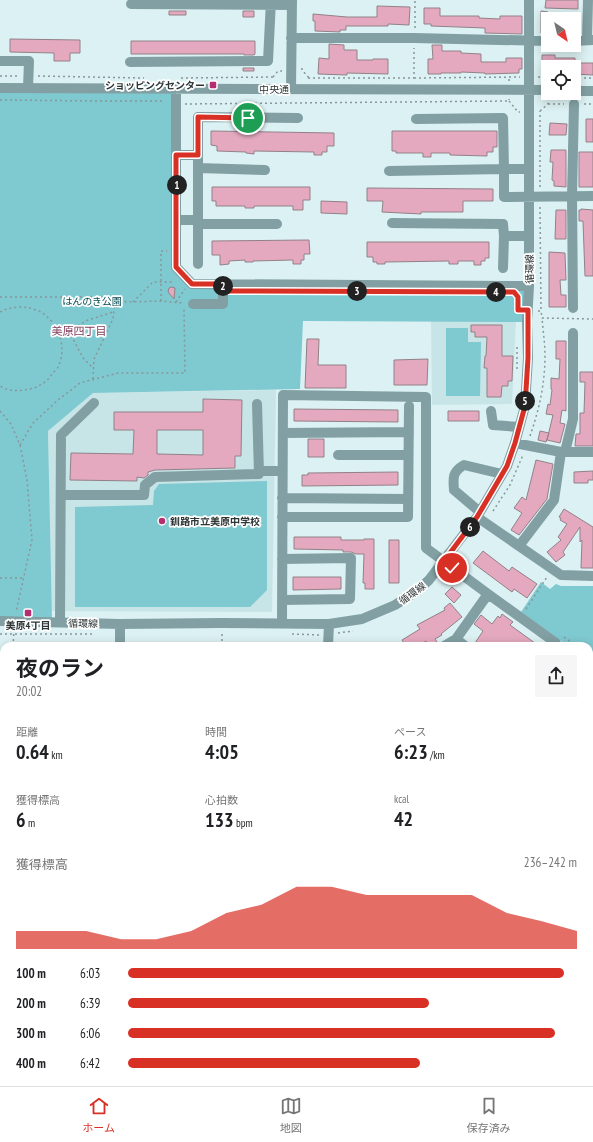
<!DOCTYPE html>
<html lang="ja">
<meta charset="utf-8">
<style>
:root{--surface:#fff;--page:#f6f6f6;--text:#202124;--muted:#757577;--line:#e0e0e0;--accent:#d93025}
body{margin:0;font-family:"PT Sans Narrow","Noto Sans JP",sans-serif;background:var(--page);color:var(--text);height:100vh;display:flex;flex-direction:column;font-size:15px;white-space:nowrap}
*{box-sizing:border-box;margin:0}
p{font-size:13px;color:var(--muted)}
.icon{flex:none;width:22px;height:22px;fill:none;stroke:currentColor;stroke-width:2;stroke-linecap:round;stroke-linejoin:round}
.map{position:relative;flex:1;overflow:hidden}
.drawer{position:absolute;left:0px;top:642px;width:593px;height:444px;display:flex;flex-direction:column;background:var(--surface);border-radius:12px 12px 0 0;box-shadow:0 2px 10px #0003}
.drawer>*{flex:none}
.needle{width:26px;rotate:145deg}
.buttons{position:absolute;left:541px;top:12px;display:grid;gap:8px}
.buttons a{display:grid;place-items:center;width:40px;height:40px;border-radius:0px;background:var(--surface);box-shadow:0 2px 10px #0003;font-size:20px}
.pin{position:absolute;display:grid;place-items:center;width:34px;height:34px;color:#fff;margin:-17px;border:2px solid #fff;border-radius:50%;box-shadow:0 1px 4px #0007}
.km{position:absolute;width:20px;height:20px;margin:-10px;border-radius:50%;background:#222;color:#fff;font-size:11px;line-height:20px;text-align:center}
.round{display:grid;place-items:center;flex:none;width:42px;height:42px;border-radius:0px;background:var(--page)}
.overview{display:flex;align-items:center;justify-content:space-between;height:68px;padding:0 16px}
h1{font-size:22px;font-weight:700;line-height:30px}
.stats{display:grid;grid-template-columns:repeat(3,1fr);gap:6px;height:68px;padding:4px 16px}
.stats div{display:grid;align-content:center}
.stats b{font-size:20px;font-weight:700}
.stats small{font-size:11px;font-weight:400}
.stats p{font-size:11px}
.chart{height:112px;padding:8px 16px}
.chart p{display:flex;justify-content:space-between}
.chart svg{width:100%;height:72px;margin-top:4px;fill:var(--accent);opacity:.7}
ul{padding:0 16px;list-style:none;font-size:13px}
li{display:grid;grid-template-columns:64px 48px 1fr;align-items:center;height:30px}
li i{height:10px;border-radius:5px;background:var(--accent)}
.tab-bar{display:flex;justify-content:space-around;align-items:center;height:56px;border-top:1px solid var(--line);background:var(--surface);font-size:11px;color:var(--muted)}
.tab-bar a{display:grid;justify-items:center;gap:2px}
.tab-bar .selected{color:var(--accent)}
.map>svg:first-child{display:block}
</style>
<div class="map">
<svg width="593" height="1086" viewBox="0 0 593 1086">
<rect width="100%" height="100%" fill="#dcf1f3"/>
<path fill="#c7e4e7" d="M431,321H516L512,404L432,405Z
M276,390L272,612L51,611L48,431L93,393Z"/>
<path fill="#7fc9d0" d="M0,88L176,89V267L192,284L529,286L527,322L303,321L300,389L93,393L48,431L52,622L0,621Z
M446,328H468V342H481L480,396H446Z
M267,481V590L250,607H75V507L153,505L154,491L159,484Z
M541,582L550,589L556,584L561,586H593V653L589,654V646H568L521,612Z
M0,974H4V1002H0Z
M589,979H593V1007H589Z
M0,1064H4V1082H589V1065H593V1086H0Z"/>
<path fill="#e4a9bf" stroke="#928187" fill-rule="evenodd" d="M546,0H578V9L545,8Z
M377,6L410,7L409,25L388,24V26H346V30H340V32L315,31V21H313V14L347,17H377Z
M424,8H440V16H479V18L500,19V16H522V34L485,33V28L431,26V24H424Z
M169,11H186V15H169Z
M243,11H254V17H243Z
M541,11L548,12V33H541Z
M10,39L80,40V53H70V61H54V53L10,52Z
M131,41H255V54L254,55H244V54H131Z
M329,44L344,45V50H357V60H373V59H388V74L347,73V75L318,74L319,58L329,59Z
M432,45H442V51H461V53L481,54V62H506V58H522V69H519V73L485,74V73L461,72V73H441V74H428V59H433Z
M542,55H555V58H575V63H593V75L574,74V67H542Z
M243,68H254V71H243Z
M586,119H593V142H586Z
M550,123L567,124L566,135H549Z
M211,131L334,133V146H327V152H322V155H314V152L254,151V154L246,153V152L217,151V146L211,145Z
M392,131H497V147H493V152H487V156L450,155V153H431V157H423V153H396V151H392Z
M551,150H566V187L554,186V181L552,180L553,162H550Z
M579,152H593V187H579Z
M212,187H310V200H303V210H293V206H254V208H245V206H216V201H212Z
M367,188L493,189V201H463V212H421V214L382,212L383,201H367Z
M321,201L347,202V214L321,213Z
M581,209L593,210V276H585L583,221H579V210H581Z
M556,210H566V239H555Z
M309,240L310,254H304V260H301V264H293V260L253,261V262H245V260L229,261V264L220,265V255H212V241Z
M367,242H489V258H485V261H481V265H474V261H458V264H449V261L385,262V264H377V262H373V257H367Z
M549,252L565,253L566,280H560L561,295H566V307H549Z
M171,287L175,288L174,299L168,292L169,288Z
M471,325H502V356H513L512,381H508V386H502L501,397H487V368H484L485,356H486L487,337H475V332H471Z
M307,339H319L318,365H346V388H305Z
M556,341H566V411L562,410L560,423L565,424L560,443L547,440L553,415L546,414L548,404L550,405L552,390L551,389V378L559,379L560,359H556Z
M428,359L427,385H394V360Z
M580,372H593V446H575L576,434H580V413H584L585,382H580Z
M203,399L242,400L241,456H235V468L155,470L148,472V475L144,478L137,477V481L70,480L71,453L133,454L134,430H114V412H203ZM157,430H203V455L157,454Z
M294,409L398,410V422L294,421Z
M448,411H479V421H448Z
M540,431L549,433L546,442L538,440Z
M308,439H324V457H308Z
M536,460L553,464L548,493L547,499L519,535L511,530L522,513L514,508L522,497L526,500Z
M593,471V480H588V483H574V472Z
M398,472V485L302,486V475H308V473Z
M564,509L593,527V568H581L582,540L580,542V527L563,552L565,555L556,562L547,552L561,540L558,537L567,524L560,520L561,518L559,517Z
M294,537H341V540H364V539H374V589H365V583H363L364,554H356L351,552H343V550L294,549Z
M389,540H399V583H389Z
M483,551L509,571L512,567L537,584L527,598L514,589L512,592L473,563Z
M293,577H341V589L293,590Z
M452,587L461,595L454,603L445,594Z
M450,603L462,617L441,634L442,635L435,639L437,642L429,646L426,641L417,646H406L402,640L420,629L417,625L445,610L444,608Z
M502,614L513,622L510,625L539,646H479L475,643L483,631L474,624L481,615L492,624L498,616L500,618Z"/>
<g fill="none" stroke-linecap="round" stroke-linejoin="round">
<path stroke="#889799" stroke-width="1.5" stroke-dasharray="2 3" stroke-linecap="butt" d="M415,28V0
M302,68V70L309,78
M0,76H18
M38,76L144,78
M273,77L278,71H282
M538,77H548
M181,78L273,77V79
M414,78L520,77
M574,78H593
M309,79V78H414V48
M509,81V77
M0,100L100,101H163V99
M509,101L518,112H520
M185,104L509,101V99
M548,104H564
M584,104H593
M540,111L548,104V99
M540,187V111
M540,207L541,311
M0,297H102L127,302L161,301L183,303
M161,301V251H167
M133,302L153,282H172L174,280
M176,302L185,289
M538,311H541L542,318L593,319
M0,312C9,307 20,306 30,308C32,309 36,310 39,311C58,321 68,347 58,367C57,369 54,372 52,374C47,382 39,387 30,389C20,391 9,392 0,386
M69,331L83,358L94,369
M60,335L69,331L88,320L113,312
M517,369V347
M93,379L94,359L113,319L115,300
M0,411L11,424L20,445L27,480L32,540L16,612
M530,436C539,410 545,384 545,356C545,343 543,331 542,318
M20,445L33,423L58,400L80,383L118,373H185L184,309
M493,511L510,485L523,455
M0,578H23
M526,609L547,577
M338,633L353,631
M0,634H94
M292,634L320,635
M564,637L577,646
M13,646L14,630
M222,646V632
M589,655L591,656L590,789
M0,676H4
M0,734H4
M0,795H4
M590,807L591,957
M0,856H4
M0,920H4
M0,950H4
M0,978H4
M589,981H593
M464,1082L468,1086
M95,1086L232,1085L408,1082"/>
<path stroke="#82a0a3" stroke-width="10" d="M131,4L292,5
M291,38H414L548,41
M587,40L588,0
M574,41L593,40
M0,61H29L28,88
M130,62L268,61L271,0
M0,88L548,90
M176,89V267L192,284L529,286
M291,89L292,0
M574,91H593
M416,119L503,118L504,169H529
M176,155H198
M198,168L265,170
M389,171L504,169V197L593,196
M177,220H198
M392,223L503,224L504,236H529
M198,224H277
M198,264V117L298,118
M503,268L504,236
M193,304H223V284
M573,308L572,196L574,104
M491,411L493,425L519,427
M283,433L409,432
M515,443L561,452H593
M565,452L573,419V333
M338,455H408
M258,471H282
M61,495H144L145,485L155,477L259,474L257,404
M282,498L408,499
M480,512L454,490C453,478 452,472 464,465L502,474
M282,517H408L409,406
M477,517L561,575L593,576
M519,546L554,500L561,452
M282,559L351,558L350,599L282,600
M0,621L120,624L222,623L329,624L362,619L395,605L417,591L429,580L477,517L507,466L515,443L525,406L528,358L527,322L529,286V0
M60,622L61,435L94,403
M282,624L283,395L426,397V548L488,594L556,643V646
M456,639L465,646
M120,646V624
M328,646L329,624
M444,646L456,639L488,594
M589,798H593
M0,964H4
M589,967H593"/>
<path stroke="#06484d" stroke-width="12" d="M0,1035H4
M589,1046H593"/>
</g>
<g fill="none" stroke-linecap="round" stroke-linejoin="round">
<defs>
<path id="route" d="M248,118L198,117V155H176V267L192,284H223V291L514,292L518,297V310H528V358L525,406L515,443L507,466L477,517L444,561L452,568"/>
</defs>
<use href="#route" stroke="#fff" stroke-width="8"/>
<use href="#route" stroke="#d93025" stroke-width="5"/>
</g>
<g fill="#b52e70" stroke="#fff" stroke-width="1.5">
<rect x="209" y="81" width="8" height="8" rx="2"/>
<circle cx="162" cy="521" r="4"/>
<rect x="24" y="609" width="8" height="8" rx="2"/>
</g>
<g text-anchor="middle" stroke-width="3.5" stroke-linejoin="round" paint-order="stroke">
<g font-size="10" font-weight="bold" fill="#2c3435" stroke="#fff" text-anchor="end">
<text x="205" y="89">ショッピングセンター</text>
<text x="170" y="525" text-anchor="start">釧路市立美原中学校</text>
<text x="28" y="629" text-anchor="middle">美原4丁目</text>
</g>
<g font-size="10" fill="#2c3435" stroke="#fff">
<text x="274" y="93">中央通</text>
<text transform="translate(529 269) rotate(-90)" y="4">循環線</text>
<text transform="translate(412 593) rotate(-36)" y="4">循環線</text>
<text transform="translate(83 623) rotate(1)" y="4">循環線</text>
</g>
<g font-size="10" fill="#034a50" stroke="#fff">
<text x="92" y="305">はんのき公園</text>
</g>
<g font-size="11" fill="#823d5a" stroke="#fff">
<text x="79" y="335">美原四丁目</text>
</g>
</g>
</svg>
<div class="buttons">
<a><svg class="needle" viewBox="-14 -14 28 28"><path d="M0-13l5 13h-10z" fill="#e53935"/><path d="M0 13l5-13h-10z" fill="#757577"/></svg></a>
<a><svg class="icon" aria-label="locate" viewBox="0 0 24 24"><circle cx="12" cy="12" r="6"/><path d="M12 2v4M12 18v4M2 12h4M18 12h4"/></svg></a>
</div>
<div class="pin" style="left:248px;top:118px;background:#1e9e55"><svg class="icon" aria-label="arrive" viewBox="0 0 24 24"><path d="M6 21V4h12l-3 4 3 4H6"/></svg></div>
<div class="pin" style="left:452px;top:568px;background:#d93025"><svg class="icon" aria-label="check" viewBox="0 0 24 24"><path d="M5 12l5 5 9-10"/></svg></div>
<b class="km" style="left:177px;top:185px">1</b>
<b class="km" style="left:223px;top:286px">2</b>
<b class="km" style="left:357px;top:291px">3</b>
<b class="km" style="left:496px;top:292px">4</b>
<b class="km" style="left:525px;top:401px">5</b>
<b class="km" style="left:470px;top:527px">6</b>
<section class="drawer">
<div class="overview"><div><h1>夜のラン</h1><p>20:02</p></div><a class="round"><svg class="icon" aria-label="share" viewBox="0 0 24 24"><path d="M12 15V3M7 8l5-5 5 5M5 13v7h14v-7"/></svg></a></div>
<div class="stats">
<div><p>距離</p><b>0.64<small> km</small></b></div>
<div><p>時間</p><b>4:05</b></div>
<div><p>ペース</p><b>6:23<small> /km</small></b></div>
</div>
<div class="stats">
<div><p>獲得標高</p><b>6<small> m</small></b></div>
<div><p>心拍数</p><b>133<small> bpm</small></b></div>
<div><p>kcal</p><b>42</b></div>
</div>
<div class="chart"><p><span>獲得標高</span>236–242 m</p>
<svg viewBox="0 0 160 44" preserveAspectRatio="none"><path d="M0 44V33L10 33L20 33L30 38L40 38L50 33L60 22L70 17L80 6L90 6L100 11L110 11L120 11L130 11L140 22L150 27L160 33V44z"/></svg>
</div>
<ul>
<li><b>100 m</b>6:03<i style="width:97%"></i></li>
<li><b>200 m</b>6:39<i style="width:67%"></i></li>
<li><b>300 m</b>6:06<i style="width:95%"></i></li>
<li><b>400 m</b>6:42<i style="width:65%"></i></li>
</ul>
</section>
</div>
<nav class="tab-bar">
<a class="selected"><svg class="icon" aria-label="home" viewBox="0 0 24 24"><path d="M3 11l9-7 9 7M6 9v11h12V9"/></svg>ホーム</a>
<a><svg class="icon" aria-label="map" viewBox="0 0 24 24"><path d="M3 6l6-2 6 2 6-2v14l-6 2-6-2-6 2zM9 4v14M15 6v14"/></svg>地図</a>
<a><svg class="icon" aria-label="saved" viewBox="0 0 24 24"><path d="M7 4h10v16l-5-4-5 4z"/></svg>保存済み</a>
</nav>
